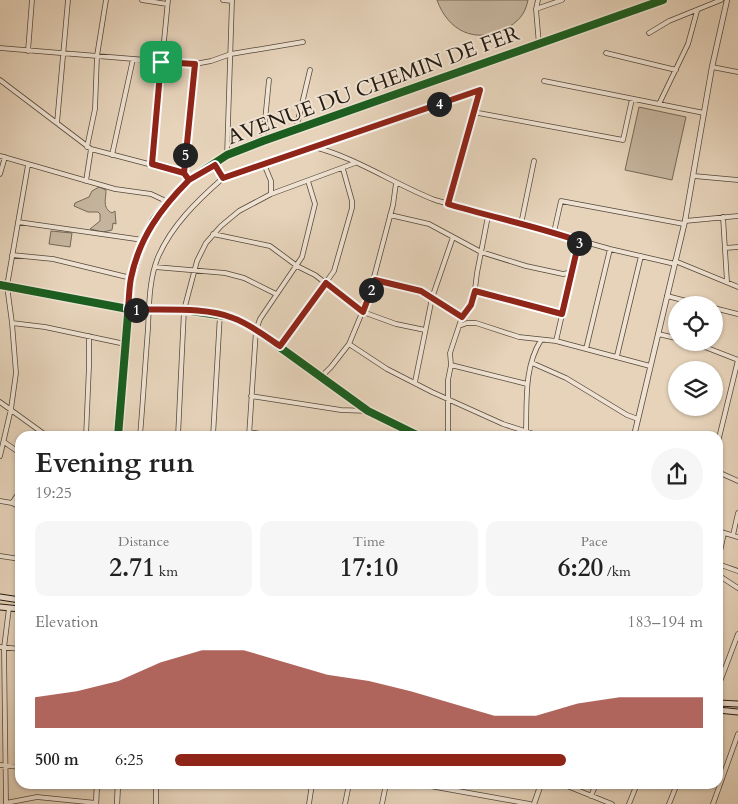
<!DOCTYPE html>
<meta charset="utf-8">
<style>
:root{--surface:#fff;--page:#f6f6f6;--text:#222;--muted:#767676;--accent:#8f2418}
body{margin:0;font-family:Cardo,serif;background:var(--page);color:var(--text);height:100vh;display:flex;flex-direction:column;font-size:19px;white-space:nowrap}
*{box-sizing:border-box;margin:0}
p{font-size:16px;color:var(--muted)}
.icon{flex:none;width:28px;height:28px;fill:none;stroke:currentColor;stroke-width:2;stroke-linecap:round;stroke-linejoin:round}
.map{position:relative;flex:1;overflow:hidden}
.side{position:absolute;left:15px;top:431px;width:708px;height:358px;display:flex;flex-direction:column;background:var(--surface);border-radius:15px;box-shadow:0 1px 4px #0004}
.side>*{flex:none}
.controls{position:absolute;left:668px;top:296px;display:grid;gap:10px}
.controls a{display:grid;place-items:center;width:55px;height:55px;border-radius:50%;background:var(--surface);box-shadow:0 1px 4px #0004;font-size:25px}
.pin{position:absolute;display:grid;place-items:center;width:42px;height:42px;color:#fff;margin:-21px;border-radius:10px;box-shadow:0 2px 8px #0006}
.km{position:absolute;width:25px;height:25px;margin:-12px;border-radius:50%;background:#222;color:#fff;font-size:14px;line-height:25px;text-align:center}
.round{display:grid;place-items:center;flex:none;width:52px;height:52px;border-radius:26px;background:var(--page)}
.overview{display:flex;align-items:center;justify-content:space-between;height:85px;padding:0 20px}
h1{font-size:28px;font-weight:600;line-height:38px}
.metrics{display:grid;grid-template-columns:repeat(3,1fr);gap:8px;height:85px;padding:5px 20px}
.metrics div{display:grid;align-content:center;border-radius:12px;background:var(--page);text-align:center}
.metrics b{font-size:25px;font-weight:600}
.metrics small{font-size:14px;font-weight:400}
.metrics p{font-size:14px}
.chart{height:140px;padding:10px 20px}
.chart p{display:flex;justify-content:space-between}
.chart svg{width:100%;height:90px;margin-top:5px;fill:var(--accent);opacity:.7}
ul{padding:0 20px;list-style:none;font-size:16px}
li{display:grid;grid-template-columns:80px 60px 1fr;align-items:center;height:38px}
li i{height:12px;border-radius:6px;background:var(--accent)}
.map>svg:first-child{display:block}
</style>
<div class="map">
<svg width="738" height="804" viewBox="0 0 738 804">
<rect width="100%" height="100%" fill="#e6d3ba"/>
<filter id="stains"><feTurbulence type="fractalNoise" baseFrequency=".004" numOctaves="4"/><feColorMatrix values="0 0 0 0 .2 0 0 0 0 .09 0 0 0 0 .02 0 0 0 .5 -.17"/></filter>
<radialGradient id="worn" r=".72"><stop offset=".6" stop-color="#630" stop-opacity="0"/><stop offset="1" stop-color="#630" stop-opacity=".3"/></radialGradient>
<path fill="#c5b49d" stroke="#746857" d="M437,0H528C525,15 518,22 505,29C475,44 448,31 437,0Z
M639,107L686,117L672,180L625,170Z
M99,187L106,190C106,199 102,208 112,213L115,211L116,224L113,223L112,230L103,232L90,229L100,221V214L98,212H88L74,206L75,203L89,197L92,191Z
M51,231L72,233L70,247L49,244Z"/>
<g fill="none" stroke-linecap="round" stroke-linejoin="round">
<defs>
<path id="minor" d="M142,0L167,4
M223,0L232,1
M538,0L536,9L539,45
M536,9L562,0
M649,33L669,21L721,0
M0,48L195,64L211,61L231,54L303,42
M28,51L32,0
M606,53L676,70
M712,67L738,72
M0,80L91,149L183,173L189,180
M544,81L704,113
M659,104L688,44L697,11
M473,112L623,140L632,99
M57,123L68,0
M296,129L310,70
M263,141L269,80
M87,147L95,109L97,56L106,0
M314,147C357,158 394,184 435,200L610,249L675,264
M112,155L133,59
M227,155L232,0
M0,156L115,189L151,194L168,202
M152,164L168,0
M215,165L223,178
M183,173L195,64
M0,174L5,157
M694,176L738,180
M86,181L91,149
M271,194L355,163
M448,204L480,90
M390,215L429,224L481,252L526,266L563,274L573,272
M723,217L727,282
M685,221L738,216
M18,222L143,240
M521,224L534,161
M554,232L561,201L684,224
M213,234L270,246L297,266L315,275L363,312L396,324L425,330
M725,248L738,247
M12,255L53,259L131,278
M675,261L738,287
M155,267L225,273L244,278L276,294
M375,279L421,291L462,317
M0,285L128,309L184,310L232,317L256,330L368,411L419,436
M475,291L562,314
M667,296L702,305
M714,308L738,314
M12,323L45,327L125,344
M459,326L467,323H476L519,337L556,341L650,366
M658,334L676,338
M556,341L579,241
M692,342L738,360
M349,344L387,369L432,392L503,424L540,436
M280,347L334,271L352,208V201L343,169
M586,349L610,249
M617,356L641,256
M532,363L566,378L627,415L638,419
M451,365L527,384
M321,377L331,367L349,344L369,296L393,205L396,183
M415,382L432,298L453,237
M251,396L341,410L368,411
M0,402L47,436
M526,431C527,400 524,367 541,340
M249,432L273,436
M86,436L89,366V336
M118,436L131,278L143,240L154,220L168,202L189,180L227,155L263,141L663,0
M140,436C143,401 145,365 148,329C149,306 149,279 158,257C172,225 197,201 223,178L480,90
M178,436L184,310L197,261L206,243L221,226L239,211L271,194V181L264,164
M213,436L220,314
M249,436L256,330L260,319L302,257L315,204L308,181
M448,436V380L451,365L450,353L462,317L471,305L474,297L477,273L488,216
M4,442L20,453
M718,442L738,360
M0,456L11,409L16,373L12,323L7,286L28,165
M718,472L738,481
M0,501L12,503L20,507
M12,503L20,491
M718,531L738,537
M733,535L738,513
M0,556L20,559
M718,561L724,533
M718,564L738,571
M718,575L738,588
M0,647L20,649
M718,687L738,634
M0,765L20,767
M419,784L530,804
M562,784L612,804
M591,796L596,784
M6,803L37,797L96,803
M6,804L4,648L9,608
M156,804V784
M309,804L312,784
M345,804L349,784
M382,804L386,784
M629,804L637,784
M669,804L677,784
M713,804L738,734"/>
<path id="tertiary" d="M634,436L685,221L712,67L727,0
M96,804L97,784
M117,804L118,784
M534,804L541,784"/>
<path id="secondary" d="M0,597L20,600
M0,607L20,609
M718,703L738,704
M718,710L738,712"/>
</defs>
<use href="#minor" stroke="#54493b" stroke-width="5.5"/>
<use href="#tertiary" stroke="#54493b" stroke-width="6"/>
<use href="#secondary" stroke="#231b11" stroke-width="7"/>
<use href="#minor" stroke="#efe2d2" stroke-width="4"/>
<use href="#tertiary" stroke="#efe2d2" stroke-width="4.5"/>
<use href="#secondary" stroke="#efe2d2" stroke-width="5"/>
<defs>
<path id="cycleway" d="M0,285L128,309L184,310L232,317L256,330L368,411L419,436
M118,436L131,278L143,240L154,220L168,202L189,180L227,155L263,141L663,0"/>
</defs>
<use href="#cycleway" stroke="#efe2d2" stroke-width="11"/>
<use href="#cycleway" stroke="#1b5e20" stroke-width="8"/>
</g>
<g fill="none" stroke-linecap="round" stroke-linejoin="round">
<defs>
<path id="route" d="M161,62L152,164L184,173L189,180C161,208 139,238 131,278C129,288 129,299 128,309C160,311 203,306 233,318C250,324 265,336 280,346L326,283L363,312L375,280L421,291L462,317L471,305L475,291L562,314L579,241C536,226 491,217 448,204L480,90L223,178L215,165L189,180L184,173L195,64L161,62"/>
</defs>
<use href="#route" stroke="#fff" stroke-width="10"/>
<use href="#route" stroke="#8f2418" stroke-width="6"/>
</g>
<g text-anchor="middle" stroke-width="4" stroke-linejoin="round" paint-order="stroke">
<g font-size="21" fill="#231b11" stroke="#efe2d2">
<text transform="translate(373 85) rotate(-20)" y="7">AVENUE DU CHEMIN DE FER</text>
</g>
</g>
<rect width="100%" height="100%" filter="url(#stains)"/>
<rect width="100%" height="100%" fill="url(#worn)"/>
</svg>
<div class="controls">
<a><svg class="icon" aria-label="locate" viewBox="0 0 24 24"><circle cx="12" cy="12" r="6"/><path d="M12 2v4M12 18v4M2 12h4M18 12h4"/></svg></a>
<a><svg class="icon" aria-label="layers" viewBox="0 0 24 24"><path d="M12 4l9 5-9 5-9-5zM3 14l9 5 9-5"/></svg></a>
</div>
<div class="pin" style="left:161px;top:62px;background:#1e9e55"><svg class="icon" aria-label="arrive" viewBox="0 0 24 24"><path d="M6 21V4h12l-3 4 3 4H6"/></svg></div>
<b class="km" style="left:136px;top:310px">1</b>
<b class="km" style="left:371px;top:290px">2</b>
<b class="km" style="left:579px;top:243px">3</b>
<b class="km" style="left:439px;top:104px">4</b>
<b class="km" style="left:185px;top:155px">5</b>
<section class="side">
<div class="overview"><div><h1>Evening run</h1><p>19:25</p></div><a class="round"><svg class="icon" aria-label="share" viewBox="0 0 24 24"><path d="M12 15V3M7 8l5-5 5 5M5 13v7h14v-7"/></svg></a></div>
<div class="metrics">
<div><p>Distance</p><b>2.71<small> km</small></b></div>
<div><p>Time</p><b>17:10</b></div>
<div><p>Pace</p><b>6:20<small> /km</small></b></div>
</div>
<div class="chart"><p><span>Elevation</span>183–194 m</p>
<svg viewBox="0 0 160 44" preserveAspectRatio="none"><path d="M0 44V29L10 26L20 21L30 12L40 6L50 6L60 12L70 18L80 21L90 26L100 32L110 38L120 38L130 32L140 29L150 29L160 29V44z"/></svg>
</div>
<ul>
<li><b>500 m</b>6:25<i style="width:74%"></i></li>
</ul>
</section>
</div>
